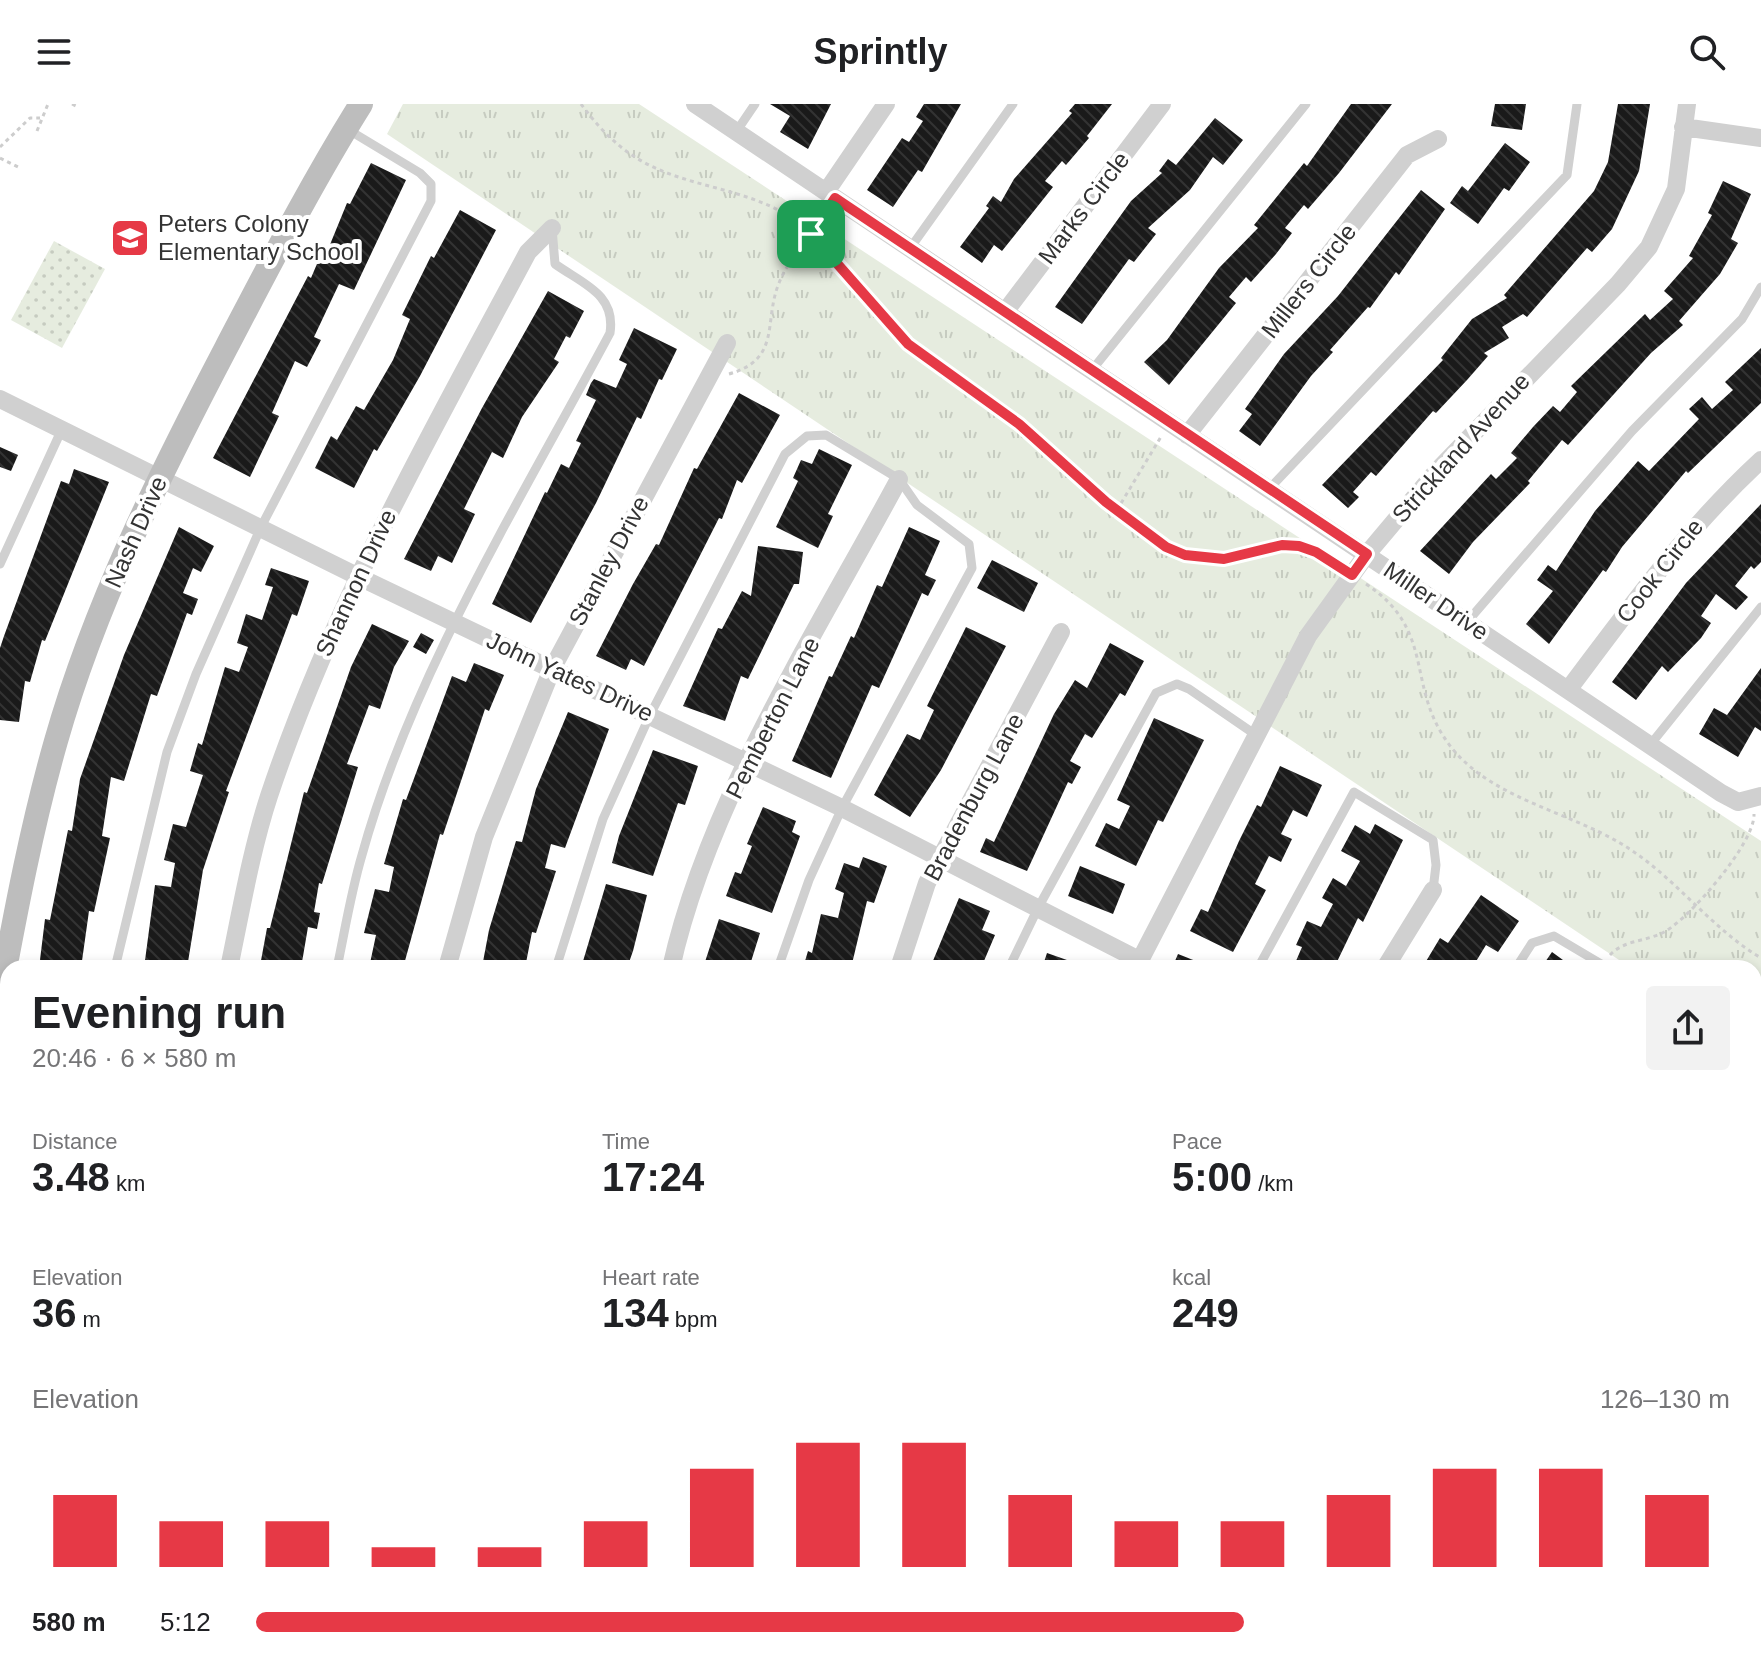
<!DOCTYPE html>
<meta charset="utf-8">
<style>
:root{--surface:#fff;--page:#f2f2f2;--text:#202124;--muted:#757577;--accent:#e63946}
body{margin:0;font-family:Arial,sans-serif;background:var(--page);color:var(--text);height:100vh;display:flex;flex-direction:column;font-size:30px;white-space:nowrap}
*{box-sizing:border-box;margin:0}
p{font-size:26px;color:var(--muted)}
.icon{flex:none;width:44px;height:44px;fill:none;stroke:currentColor;stroke-width:2;stroke-linecap:round;stroke-linejoin:round}
.map{position:relative;flex:1;overflow:hidden}
.sheet{position:absolute;left:0px;top:856px;width:1762px;height:710px;display:flex;flex-direction:column;background:var(--surface);border-radius:24px 24px 0 0;box-shadow:0 4px 12px #0003}
.sheet>*{flex:none}
.pin{position:absolute;display:grid;place-items:center;width:68px;height:68px;color:#fff;margin:-34px;border-radius:16px;box-shadow:0 4px 12px #0006}
.round{display:grid;place-items:center;flex:none;width:84px;height:84px;border-radius:8px;background:var(--page)}
.summary{display:flex;align-items:center;justify-content:space-between;height:136px;padding:0 32px}
h1{font-size:44px;font-weight:800;line-height:60px}
.metrics{display:grid;grid-template-columns:repeat(3,1fr);gap:12px;height:136px;padding:8px 32px}
.metrics div{display:grid;align-content:center}
.metrics b{font-size:40px;font-weight:800}
.metrics small{font-size:22px;font-weight:400}
.metrics p{font-size:22px}
.chart{height:224px;padding:16px 32px}
.chart p{display:flex;justify-content:space-between}
.chart svg{width:100%;height:144px;margin-top:8px;stroke:var(--accent);stroke-width:6}
ul{padding:0 32px;list-style:none;font-size:26px}
li{display:grid;grid-template-columns:128px 96px 1fr;align-items:center;height:60px}
li i{height:20px;border-radius:10px;background:var(--accent)}
header{display:flex;justify-content:space-between;align-items:center;height:104px;padding:0 32px;background:var(--surface);font-size:36px;font-weight:800}
.map>svg:first-child{display:block}
</style>
<header><svg class="icon" aria-label="menu" viewBox="0 0 24 24"><path d="M4 6h16M4 12h16M4 18h16"/></svg>Sprintly<svg class="icon" aria-label="search" viewBox="0 0 24 24"><circle cx="10" cy="10" r="6"/><path d="M15 15l6 6"/></svg></header>
<div class="map">
<svg width="1761" height="1565" viewBox="0 0 1761 1565">
<defs>
<pattern id="grass-tufts" width="24" height="20" patternUnits="userSpaceOnUse" patternTransform="scale(2)"><rect width="24" height="20" fill="#e6ecdf"/><path d="M3 7l-1-3M5 7V3M7 7l1-3M15 17l-1-3M17 17v-4M19 17l1-3" fill="none" stroke="#c6cbc0"/></pattern>
<pattern id="park-dots" width="8" height="8" patternUnits="userSpaceOnUse" patternTransform="scale(2)"><rect width="8" height="8" fill="#e6ecdf"/><path d="M2 2h.1M6 6h.1" fill="none" stroke="#c6cbc0" stroke-width="1.8" stroke-linecap="round"/></pattern>
<pattern id="building-back-hatch" width="6" height="6" patternUnits="userSpaceOnUse" patternTransform="scale(2)"><rect width="6" height="6" fill="#1a1a1a"/><path d="M-1 5l2 2M0 0l6 6M5-1l2 2" fill="none" stroke="#333"/></pattern>
</defs>
<rect width="100%" height="100%" fill="#fff"/>
<path fill="url(#grass-tufts)" d="M403,0H639L1761,737V951L1754,946V864H1631L387,30Z"/>
<path fill="url(#park-dots)" d="M54,137L105,165L62,244L11,216Z"/>
<path fill="url(#building-back-hatch)" d="M770,0H831L808,45L780,28L790,12Z
M924,0H961L922,68L918,66L893,103L867,86L902,34L909,38L923,17L916,13Z
M1075,0H1112L1087,32L1089,34L1066,61L1062,57L1045,77L1053,83L1002,147L994,141L982,159L960,143L989,104L986,102L993,92L1001,98L1014,75L1072,9L1069,7Z
M1351,0H1392L1339,69L1308,105L1304,101L1285,124L1292,129L1276,150L1251,178L1246,173L1229,193L1236,199L1169,281L1144,258L1167,236L1219,164L1258,124L1254,121L1304,59L1307,62Z
M1495,0H1526L1522,26L1491,22Z
M1618,0H1650L1639,67L1612,125L1592,148L1587,144L1527,213L1523,210L1502,223L1509,234L1484,249L1488,252L1467,276L1436,309L1433,307L1376,372L1371,368L1353,388L1359,393L1348,404L1322,381L1443,256L1441,254L1472,215L1507,194L1504,191L1594,87L1608,58Z
M1215,14L1243,36L1223,61L1213,53L1190,86L1148,124L1156,130L1134,158L1129,155L1082,220L1055,203L1131,97L1162,69L1159,67L1168,55L1176,61Z
M1505,39L1530,58L1509,87L1504,84L1478,120L1450,99L1462,82L1468,87Z
M371,59L406,76L354,186L339,180L314,233L321,236L307,263L295,257L272,309L279,312L250,373L213,354L308,172L311,174L325,141L329,143L347,99L350,100Z
M1723,77L1751,90L1731,135L1738,139L1720,170L1679,217L1683,221L1651,249L1568,341L1562,336L1528,377L1530,379L1473,438L1449,470L1420,447L1491,370L1496,375L1517,354L1511,349L1533,323L1553,302L1560,308L1577,288L1571,282L1645,210L1650,216L1673,195L1664,187L1693,154L1689,152L1712,111L1708,109Z
M1421,86L1445,105L1399,171L1396,168L1370,204L1368,203L1330,246L1333,248L1311,272L1260,342L1239,327L1252,310L1245,305L1284,250L1338,192Z
M460,106L496,126L420,272L377,347L374,345L354,384L315,364L331,332L337,336L356,302L364,306L393,256L410,215L402,211L431,152L434,154Z
M548,187L584,207L570,234L566,232L554,255L559,258L522,313L503,354L492,348L464,405L475,410L452,459L438,452L431,467L404,455L482,304Z
M634,224L677,245L662,276L659,275L641,315L637,313L596,399L531,519L492,500L545,388L547,389L561,360L569,364L581,339L576,337L596,296L586,291L591,279L594,275L616,284L627,260L619,256Z
M1761,244V299L1688,369L1686,367L1622,443L1606,468L1603,466L1549,540L1526,520L1553,487L1537,476L1548,461L1556,467L1595,407L1638,357L1649,367L1699,315L1689,305L1702,293L1712,305L1733,286L1725,278Z
M739,289L780,311L742,379L737,376L722,415L719,414L644,562L631,555L626,566L596,552L633,480L656,440L659,441L694,364L697,365Z
M0,343L18,351L11,367L0,363Z
M819,345L852,361L828,410L833,412L818,444L776,423L798,377L793,374L801,356L812,360Z
M74,365L109,378L45,537L42,536L30,578L25,577L19,618L0,616V544L4,532L61,377L69,380Z
M1761,400V458L1754,465L1751,462L1735,482L1748,493L1736,506L1716,490L1701,512L1711,519L1701,534L1668,568L1662,562L1636,596L1612,578L1686,479Z
M179,423L214,442L201,468L193,464L183,489L198,495L192,511L187,509L157,592L151,590L124,677L111,673L102,732L110,734L94,808L89,807L81,864H39L45,815L50,816L68,726L72,727L80,675L124,551Z
M909,423L940,437L925,471L936,476L928,492L922,489L879,584L872,581L831,674L792,657L829,572L832,573L851,532L854,534L877,481L882,483Z
M758,442L803,448L799,480H794L748,575L741,572L725,617L683,602L718,524L722,525L742,487L751,492Z
M992,456L1038,479L1024,508L977,484Z
M271,464L309,477L297,512L292,510L226,687L229,688L203,766L187,864H144L155,781L171,783L175,759L164,756L173,720L186,723L203,671L190,667L198,639L202,641L225,563L239,568L248,543L237,539L246,510L262,516L273,483L265,481Z
M372,520L409,537L394,563L380,605L369,601L347,660L358,663L322,780L319,779L314,808L320,809L317,825L308,823L301,864L260,862L267,824H270L304,688L307,689L351,563Z
M966,523L1006,542L941,666L910,713L874,691L907,630L920,636L934,606L927,602Z
M421,529L434,536L426,550L413,543Z
M1110,539L1144,557L1125,592L1120,589L1092,634L1085,630L1070,657L1081,663L1072,680L1068,678L1027,767L980,748L986,734L994,738L1054,610L1075,576L1087,584Z
M474,559L504,571L489,607L485,605L443,731L440,730L403,864H369L376,831L364,829L375,785L389,788L394,763L384,760L403,695L406,696L452,572L466,578Z
M1761,564V627L1755,623L1738,653L1699,630L1714,604L1727,611Z
M568,608L609,625L565,744L551,740L545,764L556,767L536,829L532,828L525,864L482,863L489,826L516,737L522,738L536,685Z
M1154,614L1204,636L1163,718L1158,716L1136,762L1095,742L1106,719L1119,725L1130,702L1117,696Z
M653,646L698,662L685,701L678,699L653,772L612,759L619,732Z
M1280,662L1322,681L1307,713L1293,706L1281,730L1292,735L1281,758L1269,752L1255,780L1266,786L1233,848L1190,827L1201,805L1208,808L1239,737L1257,701L1261,703Z
M763,703L796,717L792,728L800,732L772,809L726,792L735,768L741,770L752,742L747,740Z
M1375,720L1403,736L1363,818L1358,814L1334,864H1293L1302,843L1296,841L1307,817L1321,823L1333,800L1322,794L1333,774L1346,782L1360,757L1341,747L1355,721L1370,730Z
M863,753L887,762L874,799L867,797L851,864H803L808,847L812,849L821,810L838,814L844,789L835,785L844,759L859,764Z
M1080,762L1125,780L1113,810L1068,792Z
M606,780L647,791L633,847L627,864H581Z
M1481,791L1519,817L1498,848L1486,841L1472,864H1422L1440,834L1448,839Z
M959,794L990,807L982,826L995,831L981,864H930Z
M719,815L760,829L749,864H703Z
M1552,848L1574,864H1541Z
M1047,849L1084,862V864H1042Z
M1178,850L1211,863V864H1172Z"/>
<g fill="none" stroke-linecap="round" stroke-linejoin="round">
<path stroke="#cdcdcd" stroke-width="3" stroke-dasharray="4 4" stroke-linecap="butt" d="M72,0L78,3
M581,0C595,19 612,38 632,51C683,86 750,81 800,120C841,152 867,200 905,237C938,270 981,290 1018,319C1067,358 1110,414 1166,444C1220,472 1251,436 1297,442C1313,444 1327,454 1340,463
M37,27L48,0
M0,43L30,14H40
M0,54L20,64
M729,270C782,255 763,218 779,179C790,152 812,131 827,107
M1117,406L1162,331
M1366,480C1438,528 1404,583 1451,643C1491,694 1566,707 1620,739C1673,770 1709,823 1761,854
M1610,851C1625,835 1647,838 1666,827C1691,812 1755,739 1754,710"/>
<path stroke="#d0d0d0" stroke-width="9" d="M736,28L755,0
M911,143L1013,0
M1092,266L1306,0
M1269,385L1567,71L1577,0
M0,460L62,325
M1467,518L1632,327L1742,215L1761,183
M1650,641L1761,503
M115,864L167,648L196,570L261,423L431,97V80L420,69L347,25
M337,864C345,826 351,788 362,751C412,570 522,394 610,229C616,190 583,180 555,160L552,124
M556,864L603,715L650,611L785,350L807,332L826,331L899,375L917,401L969,440L972,464L842,704L809,776L778,864
M1009,864L1038,804L1156,589L1177,580L1189,585L1256,631
M1258,864L1354,688L1433,736L1436,761L1433,786
M1516,864L1532,839L1554,832L1608,864
M1754,964L1761,969
M663,1565L665,1558
M885,1565L886,1558
M1108,1565L1109,1558
M1328,1565L1329,1558
M1546,1565L1547,1558"/>
<path stroke="#d0d0d0" stroke-width="18" d="M695,0L1721,689L1738,698L1761,692
M1683,23L1761,34
M826,88L886,0
M1005,208L1162,0
M0,295L357,472L842,704L1139,856
M1187,331L1407,51L1438,35
M1568,586C1629,505 1686,425 1761,356
M229,864C241,807 251,747 269,692C333,500 433,326 528,148L552,124
M447,864L484,733L552,565L727,239
M671,864C708,696 818,526 899,375
M899,864L927,779L1061,528
M1136,864L1308,532L1367,450L1436,368L1618,180L1649,143L1676,85L1687,0
M1385,864L1433,786
M1754,1090L1761,1079
M1227,1558V1565
M554,1565L555,1558
M999,1565L1000,1558
M1439,1565L1440,1558
M1654,1565L1655,1558"/>
<path stroke="#bdbdbd" stroke-width="24" d="M0,892C16,806 32,721 56,637C95,500 160,370 226,244C269,162 312,78 361,0
M0,1452L8,1453
M733,1558L781,1565"/>
</g>
<g fill="none" stroke-linecap="round" stroke-linejoin="round">
<defs>
<path id="route" d="M835,94L1367,450L1352,471L1316,448L1299,442L1282,441L1224,455L1185,451L1166,443L1106,398L1019,320L908,240L811,130Z"/>
</defs>
<use href="#route" stroke="#fff" stroke-width="16"/>
<use href="#route" stroke="#e63946" stroke-width="10"/>
</g>
<defs>
<symbol id="school-square" viewBox="-11 -11 22 22"><rect x="-9" y="-9" width="18" height="18" rx="4" fill="#e63946" stroke="#fff"/><path d="M0-5L7-2L0 1L-7-2ZM-4 1L0 2.5L4 1V4Q0 6-4 4Z" fill="#fff"/></symbol>
</defs>
<g fill-rule="evenodd">
<use href="#school-square" x="108" y="112" width="44" height="44"/>
</g>
<g text-anchor="middle" stroke-width="8" stroke-linejoin="round" paint-order="stroke">
<g font-size="24" fill="#333" stroke="#fff">
<text transform="translate(1084 104) rotate(-53)" y="8">Marks Circle</text>
<text transform="translate(1309 177) rotate(-52)" y="8">Millers Circle</text>
<text transform="translate(1461 344) rotate(-48)" y="8">Strickland Avenue</text>
<text transform="translate(136 428) rotate(-66)" y="8">Nash Drive</text>
<text transform="translate(609 457) rotate(-62)" y="8">Stanley Drive</text>
<text transform="translate(1660 467) rotate(-52)" y="8">Cook Circle</text>
<text transform="translate(356 479) rotate(-65)" y="8">Shannon Drive</text>
<text transform="translate(1436 497) rotate(34)" y="8">Miller Drive</text>
<text transform="translate(570 573) rotate(25)" y="8">John Yates Drive</text>
<text transform="translate(773 614) rotate(-63)" y="8">Pemberton Lane</text>
<text transform="translate(974 693) rotate(-62)" y="8">Bradenburg Lane</text>
</g>
<g font-size="24" fill="#333" stroke="#fff" text-anchor="start">
<text x="158" y="128">Peters Colony<tspan x="158" dy="28">Elementary School</tspan></text>
</g>
</g>
</svg>
<div class="pin" style="left:811px;top:130px;background:#1e9e55"><svg class="icon" aria-label="arrive" viewBox="0 0 24 24"><path d="M6 21V4h12l-3 4 3 4H6"/></svg></div>
<section class="sheet">
<div class="summary"><div><h1>Evening run</h1><p>20:46 · 6 × 580 m</p></div><a class="round"><svg class="icon" aria-label="share" viewBox="0 0 24 24"><path d="M12 15V3M7 8l5-5 5 5M5 13v7h14v-7"/></svg></a></div>
<div class="metrics">
<div><p>Distance</p><b>3.48<small> km</small></b></div>
<div><p>Time</p><b>17:24</b></div>
<div><p>Pace</p><b>5:00<small> /km</small></b></div>
</div>
<div class="metrics">
<div><p>Elevation</p><b>36<small> m</small></b></div>
<div><p>Heart rate</p><b>134<small> bpm</small></b></div>
<div><p>kcal</p><b>249</b></div>
</div>
<div class="chart"><p><span>Elevation</span>126–130 m</p>
<svg viewBox="0 0 160 44" preserveAspectRatio="none"><path d="M5 44V22M15 44V30M25 44V30M35 44V38M45 44V38M55 44V30M65 44V14M75 44V6M85 44V6M95 44V22M105 44V30M115 44V30M125 44V22M135 44V14M145 44V14M155 44V22"/></svg>
</div>
<ul>
<li><b>580 m</b>5:12<i style="width:67%"></i></li>
</ul>
</section>
</div>
